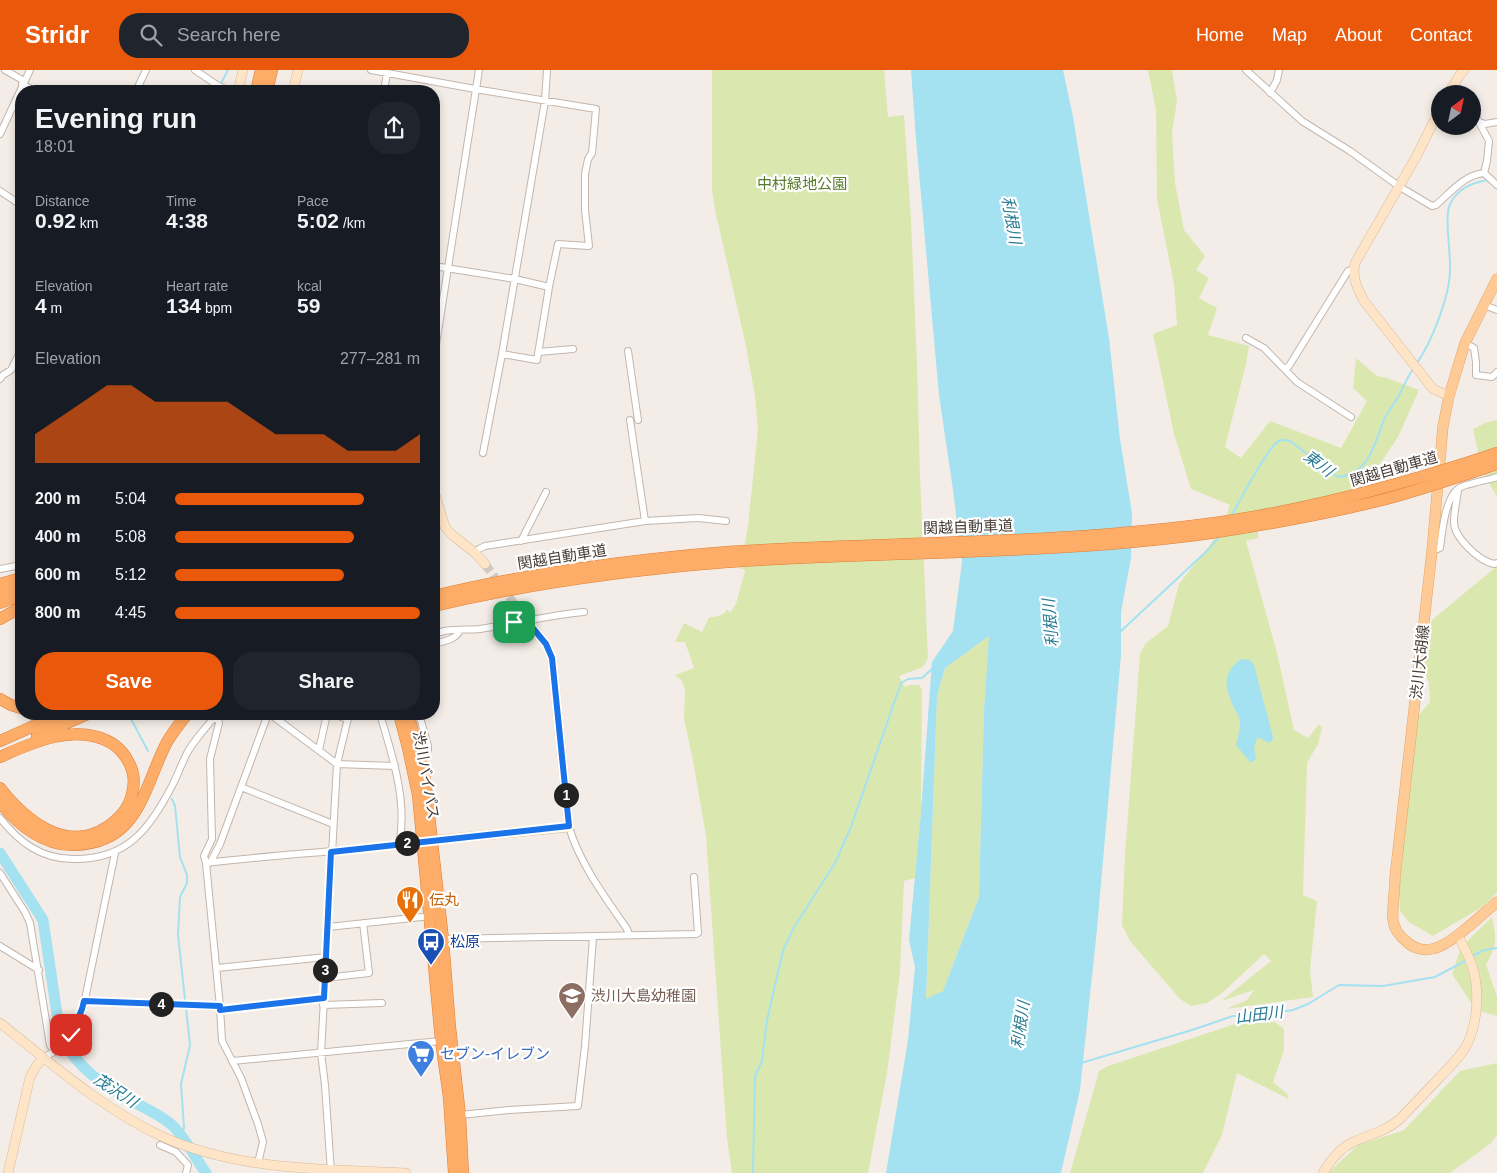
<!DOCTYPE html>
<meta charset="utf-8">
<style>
:root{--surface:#171b24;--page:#20242c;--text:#f1f3f6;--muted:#9ea1a6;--accent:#ea580c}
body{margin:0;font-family:Helvetica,"Noto Sans JP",sans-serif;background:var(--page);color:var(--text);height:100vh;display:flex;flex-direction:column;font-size:19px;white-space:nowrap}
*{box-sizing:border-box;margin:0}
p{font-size:16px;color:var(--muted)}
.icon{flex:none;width:28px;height:28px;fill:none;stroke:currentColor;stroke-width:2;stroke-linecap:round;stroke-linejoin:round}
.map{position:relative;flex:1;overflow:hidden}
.sheet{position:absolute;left:15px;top:15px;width:425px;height:635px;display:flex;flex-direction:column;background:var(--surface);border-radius:20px;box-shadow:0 2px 8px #0003}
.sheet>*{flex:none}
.needle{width:32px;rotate:33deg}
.fabs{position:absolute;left:1431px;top:15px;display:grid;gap:10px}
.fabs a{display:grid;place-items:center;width:50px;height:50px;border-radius:50%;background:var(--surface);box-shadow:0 2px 8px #0003;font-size:25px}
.pin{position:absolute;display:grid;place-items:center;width:42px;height:42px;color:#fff;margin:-21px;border-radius:10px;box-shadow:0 2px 8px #0006}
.km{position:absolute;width:25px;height:25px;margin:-12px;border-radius:50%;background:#222;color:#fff;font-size:14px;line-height:25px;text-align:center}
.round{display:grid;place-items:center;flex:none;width:52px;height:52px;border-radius:20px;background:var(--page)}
.headline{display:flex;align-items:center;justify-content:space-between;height:85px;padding:0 20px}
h1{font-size:28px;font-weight:700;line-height:38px}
.metrics{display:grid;grid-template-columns:repeat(3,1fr);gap:8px;height:85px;padding:5px 20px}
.metrics div{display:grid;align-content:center}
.metrics b{font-size:21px;font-weight:700}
.metrics small{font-size:14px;font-weight:400}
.metrics p{font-size:14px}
.chart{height:140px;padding:10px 20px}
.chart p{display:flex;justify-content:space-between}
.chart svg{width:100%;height:90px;margin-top:5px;fill:var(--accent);opacity:.7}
.action{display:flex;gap:10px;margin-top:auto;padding:10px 20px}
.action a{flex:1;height:58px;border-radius:20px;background:var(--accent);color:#fff;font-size:20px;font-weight:700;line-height:58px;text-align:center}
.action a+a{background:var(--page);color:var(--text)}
ul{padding:0 20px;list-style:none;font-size:16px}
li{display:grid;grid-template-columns:80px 60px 1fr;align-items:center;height:38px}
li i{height:12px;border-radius:6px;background:var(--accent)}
header{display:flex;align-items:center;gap:30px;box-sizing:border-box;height:70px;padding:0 25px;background:var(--accent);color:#fff}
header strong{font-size:24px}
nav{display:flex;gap:28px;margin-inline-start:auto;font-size:18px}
.search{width:350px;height:45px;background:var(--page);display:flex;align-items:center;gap:12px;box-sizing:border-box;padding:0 18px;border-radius:20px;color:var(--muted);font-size:19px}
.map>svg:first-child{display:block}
</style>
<header>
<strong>Stridr</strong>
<div class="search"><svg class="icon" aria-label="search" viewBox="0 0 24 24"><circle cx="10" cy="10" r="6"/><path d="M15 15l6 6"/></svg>Search here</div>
<nav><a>Home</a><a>Map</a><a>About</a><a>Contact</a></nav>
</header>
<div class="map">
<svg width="1497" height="1103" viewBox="0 0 1497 1103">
<rect width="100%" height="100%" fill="#f4ede7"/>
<path fill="#dae8b0" d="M712,0H884L888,47L904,45L911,150L917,293L920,405L928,588L923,597L899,606L905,617L910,615H919L922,619L921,742L915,808L904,811L900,902L887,1003L868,1103H732L727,1069L706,766L693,691L684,649L685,620L682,611L675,605L694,598L685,572H675L684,553L702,562L709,547C716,547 724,546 727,539L730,543L736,534L745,501L743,499H740L748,456L758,359L755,326L746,276L715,140L712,119Z
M1148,0H1172L1177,31L1172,63L1175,113L1184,160L1205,186L1196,200L1209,208L1199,228L1217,238L1208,265L1249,276L1246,294L1225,377L1241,388L1270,351L1341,378L1367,331L1353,318L1356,288L1377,306L1387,308L1419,320L1398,367L1379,395L1357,410L1353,422L1258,443V468L1246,471L1277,583L1294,660L1308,668L1319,654L1322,658L1318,674L1307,693L1303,825L1317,831L1310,901L1313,927L1226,939L1247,930L1254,920L1221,931L1271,891L1264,884L1221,924L1207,933L1191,936L1180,929L1130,871L1122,855L1125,785L1140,584L1146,573L1168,556L1179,514L1209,476L1223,456L1230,435L1191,419L1174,364L1153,264L1177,255L1174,214L1157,129L1156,40Z
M1497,350V427L1482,401L1473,359L1485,353Z
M1497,496V823L1482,837L1433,866L1409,852L1400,841L1399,822L1416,648L1430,632L1429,613L1423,596L1432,550Z
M990,565L984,640L979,827L943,921L926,929L937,626L945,598Z
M1492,847C1497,870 1497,874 1486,895L1497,926V946L1476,940L1452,904L1461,877Z
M1275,952L1284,959V980L1273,1012L1287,1024L1289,1029L1237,1003L1222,1065L1203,1103H1070L1099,1001L1108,996L1238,953Z
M1497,993V1065L1490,1074L1450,1103H1328L1358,1075L1404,1060L1460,1001Z"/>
<path fill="#a4e1f1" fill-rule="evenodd" d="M911,0H1063L1073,47L1109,268L1120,369L1132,443L1131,488L1121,542V585L1097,859L1080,1020L1061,1103H886L908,970L915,897L909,870L921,742L932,592L953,561L962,492L953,420L939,325L916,69ZM989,566L984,640L979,827L943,921L926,929L937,626L945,598Z
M1241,589L1250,590L1254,595L1273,667L1272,671L1269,673L1260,668H1257L1254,677L1256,689L1251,693L1236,675C1238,668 1240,659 1240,652C1240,647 1236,642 1234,638C1225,618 1221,604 1241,589Z"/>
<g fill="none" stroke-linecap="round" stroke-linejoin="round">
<path stroke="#a4e1f1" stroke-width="2" d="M217,21L228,0
M1417,293C1432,271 1450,226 1450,199C1451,183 1444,147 1450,134C1458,118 1472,113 1487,110
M1232,445C1239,432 1268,376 1279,371C1283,369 1286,370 1290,371L1338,407C1370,404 1374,374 1384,350C1387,342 1394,335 1398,327C1403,318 1407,308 1413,299
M1120,562L1210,478L1219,467
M130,647L148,681
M172,729L175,736L180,787L187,805V813L180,827L178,865L190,975L181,1014L184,1058L181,1067
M1471,887L1484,880L1497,878
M1081,993L1192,960L1233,946H1253L1293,940L1308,934L1339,915L1383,916L1435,907L1467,890
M753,1103L755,1006L762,991L767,950L783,881L793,859L835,793L851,757L901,613L908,609L922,608L932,599"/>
<path stroke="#a4e1f1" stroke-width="11" d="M0,783L43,850L60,964C77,999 103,1015 136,1033C148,1040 162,1046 172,1055C183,1064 197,1091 206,1103"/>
<path stroke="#d1cac4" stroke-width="9" stroke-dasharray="9 4.5" stroke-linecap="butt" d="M485,494L517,538"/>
<defs>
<path id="street" d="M5,0L24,11
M195,0L217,15L229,21
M371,0L475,19L596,39L592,83L588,89L585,104V140L589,176L558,174L549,217L537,290L502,284
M1246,0L1302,51L1350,81L1400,117L1432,136L1436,135C1451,122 1464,105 1484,103L1497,115
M22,14L34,21
M1451,18L1459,24
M136,21L146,0
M384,21L387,3
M1270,23L1277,10L1279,0
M1472,40L1479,52L1485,54L1497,52
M1479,52L1489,71L1487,91L1484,103
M0,64L30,0
M0,121L21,135
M434,196L515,209L549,217
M1484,235L1497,240
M21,264L20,267L21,269
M1246,268L1264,278L1297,312L1351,347
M1465,273L1474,278L1476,292V305L1492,307L1497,302
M628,281L638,350
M539,282L573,279
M434,287L479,0
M1285,299L1289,296L1348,201L1354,199
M0,309L3,305L11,300L21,280
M630,350L645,451
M483,383L502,284L545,31L547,0
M1458,420C1457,430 1454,441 1454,451C1453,467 1479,491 1494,494L1497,493
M521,471L546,422
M1432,481L1440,478C1442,463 1445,427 1459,418C1465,414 1488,410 1497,407
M475,483L479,479L485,476L645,451L698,448L726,451
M0,499L21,495
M434,564C440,562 446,560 453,560C462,559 471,560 480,559C515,554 549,545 584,542
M434,574C444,571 456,570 460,560
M216,644L219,653L210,689L212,769L204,786L206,793L220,937L222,971L241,1008L258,1054L263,1072L258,1093
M270,644L337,694L395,696
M333,644L347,649
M380,644C392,685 408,731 399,775L422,771
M319,680L327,644
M419,683L428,680V676L419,644
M241,717L333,754
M0,748C19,772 41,789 73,789C127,790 150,759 173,714C178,704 182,693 187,683C194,671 208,654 218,644
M569,757C580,794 605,827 627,859L629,865
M206,793C270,785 335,782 399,775
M210,793L220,774L268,644
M0,803L25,842L30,853L50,975L54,982
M328,857L431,846
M441,869L696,864L698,863L694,807
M0,876L39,900
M217,898L326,887
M325,908L369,903L363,853
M84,931L220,937
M323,935L382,933
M221,940L324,928
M44,987L54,982L73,963L83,939L115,783
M232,991L441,971
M460,1045L509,1040L578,1036L585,976L593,867
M160,1075L176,1082L188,1095L186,1103
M331,1102L325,1015L321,983L337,694L349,644"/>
<path id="secondary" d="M238,21L243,0
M293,21L298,0
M1448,24L1459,6L1464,0
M1440,39L1416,87L1355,193C1352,208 1357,218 1364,231L1433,319L1449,326
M434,421L445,457L451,464L475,483L485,494
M427,771L569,757L552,588L546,574L527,551L517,538
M0,953C51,993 101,1038 161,1066C238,1101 324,1099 406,1103
M8,1103L30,1007L37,995L44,987
M1323,1103C1330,1091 1340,1078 1353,1072C1371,1064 1384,1062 1400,1049C1413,1035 1427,1021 1440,1007C1449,998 1458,989 1465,978C1478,956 1480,920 1472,896C1469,885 1463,875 1457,865"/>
<path id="primary" d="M1497,209L1465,273L1449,326L1443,356L1432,481L1395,807C1395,821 1392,836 1393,850C1394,859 1399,866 1407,872C1413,878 1423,881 1432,879C1452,875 1481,845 1497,832"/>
<path id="highway" d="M256,21L261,0
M267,21L272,0
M1482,388L1497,383
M1485,398L1497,394
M0,514L21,508
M0,524L21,517
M434,526C530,503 628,490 727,482
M0,533L21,525
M434,536C530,513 628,500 727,492
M0,549L21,537
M0,629L11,635L21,638
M399,644L408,678L418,725L441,971L449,1028L454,1103
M408,644L419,683L425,709L443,869L450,957L460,1045L463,1103
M37,666L88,644
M0,671L61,644
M0,687C18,679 35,671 54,667C81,661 114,664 128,691C134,701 135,713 132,724C129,738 119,749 107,757C66,784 25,750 0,718
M0,732C18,755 44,776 74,775C140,773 143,718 167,672C173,662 180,653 187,644"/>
</defs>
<use href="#street" stroke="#c2b6ad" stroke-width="8"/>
<use href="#secondary" stroke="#d7ba99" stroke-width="10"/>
<use href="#primary" stroke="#e4a465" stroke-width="11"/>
<use href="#highway" stroke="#de7e37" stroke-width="12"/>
<use href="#street" stroke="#fff" stroke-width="6"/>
<use href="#secondary" stroke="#ffe5c7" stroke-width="9"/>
<use href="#primary" stroke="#fecb96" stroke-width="10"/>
<use href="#highway" stroke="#fead68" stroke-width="11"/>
<defs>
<path id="highway-bridge" d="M727,482C884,472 1042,475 1199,455C1296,443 1390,418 1482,388
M727,492C886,481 1046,485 1204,464C1265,455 1326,444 1386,429C1419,420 1452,409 1485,398"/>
</defs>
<use href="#highway-bridge" stroke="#de7e37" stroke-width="12" stroke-linecap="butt"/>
<use href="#highway-bridge" stroke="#fead68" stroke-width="11"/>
</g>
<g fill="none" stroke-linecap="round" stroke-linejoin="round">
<defs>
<path id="route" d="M71,965L82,939L84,931L220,936V940L324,928L331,782L569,756L552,588L546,574L527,551L514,552"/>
</defs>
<use href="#route" stroke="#fff" stroke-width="10"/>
<use href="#route" stroke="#1a73e8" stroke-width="6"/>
</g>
<defs>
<symbol id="restaurant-pin" viewBox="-11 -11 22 30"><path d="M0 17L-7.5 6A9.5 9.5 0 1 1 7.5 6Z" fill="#e8710a" stroke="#fff"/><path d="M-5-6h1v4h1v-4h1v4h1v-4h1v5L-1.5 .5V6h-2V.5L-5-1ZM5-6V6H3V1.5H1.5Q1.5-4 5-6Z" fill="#fff"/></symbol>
<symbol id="bus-pin" viewBox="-11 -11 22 30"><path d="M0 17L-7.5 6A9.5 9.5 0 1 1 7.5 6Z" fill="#1a4fb4" stroke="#fff"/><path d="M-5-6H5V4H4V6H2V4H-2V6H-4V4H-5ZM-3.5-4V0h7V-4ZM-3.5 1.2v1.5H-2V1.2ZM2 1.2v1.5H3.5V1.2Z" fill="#fff"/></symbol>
<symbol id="school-pin" viewBox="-11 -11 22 30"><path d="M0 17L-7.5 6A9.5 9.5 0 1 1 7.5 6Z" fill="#8d6e63" stroke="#fff"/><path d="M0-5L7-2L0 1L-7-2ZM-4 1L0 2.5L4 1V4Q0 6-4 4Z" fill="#fff"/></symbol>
<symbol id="supermarket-pin" viewBox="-11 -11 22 30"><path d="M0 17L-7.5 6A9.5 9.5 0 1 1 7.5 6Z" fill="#3f7fe0" stroke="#fff"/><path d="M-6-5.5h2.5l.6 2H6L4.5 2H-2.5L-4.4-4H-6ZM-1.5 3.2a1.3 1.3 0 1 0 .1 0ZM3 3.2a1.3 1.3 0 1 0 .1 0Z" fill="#fff"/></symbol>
</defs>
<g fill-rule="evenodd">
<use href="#restaurant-pin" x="394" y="814" width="32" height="43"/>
<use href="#bus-pin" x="415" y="856" width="32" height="43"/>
<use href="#school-pin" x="556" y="910" width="32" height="43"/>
<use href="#supermarket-pin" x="405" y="968" width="32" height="43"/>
</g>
<g text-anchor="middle" stroke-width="4.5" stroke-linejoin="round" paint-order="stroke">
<g font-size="15" fill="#587929" stroke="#fff">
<text x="802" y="119">中村緑地公園</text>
</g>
<g font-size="15" fill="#473d36" stroke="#fff">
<text transform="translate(1394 399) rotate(-16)" y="5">関越自動車道</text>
<text transform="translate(968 457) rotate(-2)" y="5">関越自動車道</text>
<text transform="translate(562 487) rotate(-9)" y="5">関越自動車道</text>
<text transform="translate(1420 592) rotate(-84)" y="5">渋川大胡線</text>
<text transform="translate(426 705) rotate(80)" y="5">渋川バイパス</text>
</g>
<g font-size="15" fill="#c56008" stroke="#fff" text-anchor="start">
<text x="429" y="835">伝丸</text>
</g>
<g font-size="15" fill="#164399" stroke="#fff" text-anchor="start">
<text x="450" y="877">松原</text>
</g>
<g font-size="15" fill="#785e54" stroke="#fff" text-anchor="start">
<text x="591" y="931">渋川大島幼稚園</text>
</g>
<g font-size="15" fill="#366cbe" stroke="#fff" text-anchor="start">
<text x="440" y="989">セブン-イレブン</text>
</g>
<g font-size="16" font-style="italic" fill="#297c93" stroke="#fff">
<text transform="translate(1012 150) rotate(80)" y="6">利根川</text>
<text transform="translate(1319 393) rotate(37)" y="6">東川</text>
<text transform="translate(1050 553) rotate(-95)" y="6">利根川</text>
<text transform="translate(1259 944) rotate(-7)" y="6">山田川</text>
<text transform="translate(1020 955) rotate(-82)" y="6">利根川</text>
<text transform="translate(116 1020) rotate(33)" y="6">茂沢川</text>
</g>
</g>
</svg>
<div class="fabs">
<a><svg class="needle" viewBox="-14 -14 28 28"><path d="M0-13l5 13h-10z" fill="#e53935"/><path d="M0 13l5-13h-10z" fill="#9ea1a6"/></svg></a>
</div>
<div class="pin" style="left:514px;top:552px;background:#1e9e55"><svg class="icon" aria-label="arrive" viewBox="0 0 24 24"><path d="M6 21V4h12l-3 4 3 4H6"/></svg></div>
<div class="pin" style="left:71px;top:965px;background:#d93025"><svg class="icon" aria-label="check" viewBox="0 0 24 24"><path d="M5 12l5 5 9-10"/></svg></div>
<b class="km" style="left:566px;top:725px">1</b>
<b class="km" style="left:407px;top:773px">2</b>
<b class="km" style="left:325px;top:900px">3</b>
<b class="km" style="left:161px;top:934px">4</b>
<section class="sheet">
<div class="headline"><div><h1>Evening run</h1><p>18:01</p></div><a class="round"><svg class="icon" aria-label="share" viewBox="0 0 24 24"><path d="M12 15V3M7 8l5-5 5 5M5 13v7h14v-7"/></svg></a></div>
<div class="metrics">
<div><p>Distance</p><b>0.92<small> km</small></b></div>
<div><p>Time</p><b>4:38</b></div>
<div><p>Pace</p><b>5:02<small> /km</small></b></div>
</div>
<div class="metrics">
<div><p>Elevation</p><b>4<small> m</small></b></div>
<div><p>Heart rate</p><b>134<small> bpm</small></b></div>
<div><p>kcal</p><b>59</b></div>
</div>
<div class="chart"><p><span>Elevation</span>277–281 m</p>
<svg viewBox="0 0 160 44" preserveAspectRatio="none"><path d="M0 44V30L10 22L20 14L30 6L40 6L50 14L60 14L70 14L80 14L90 22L100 30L110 30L120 30L130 38L140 38L150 38L160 30V44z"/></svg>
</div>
<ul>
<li><b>200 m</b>5:04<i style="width:77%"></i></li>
<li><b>400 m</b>5:08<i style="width:73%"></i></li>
<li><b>600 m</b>5:12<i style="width:69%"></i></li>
<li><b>800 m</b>4:45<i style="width:100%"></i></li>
</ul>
<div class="action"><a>Save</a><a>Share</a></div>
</section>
</div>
